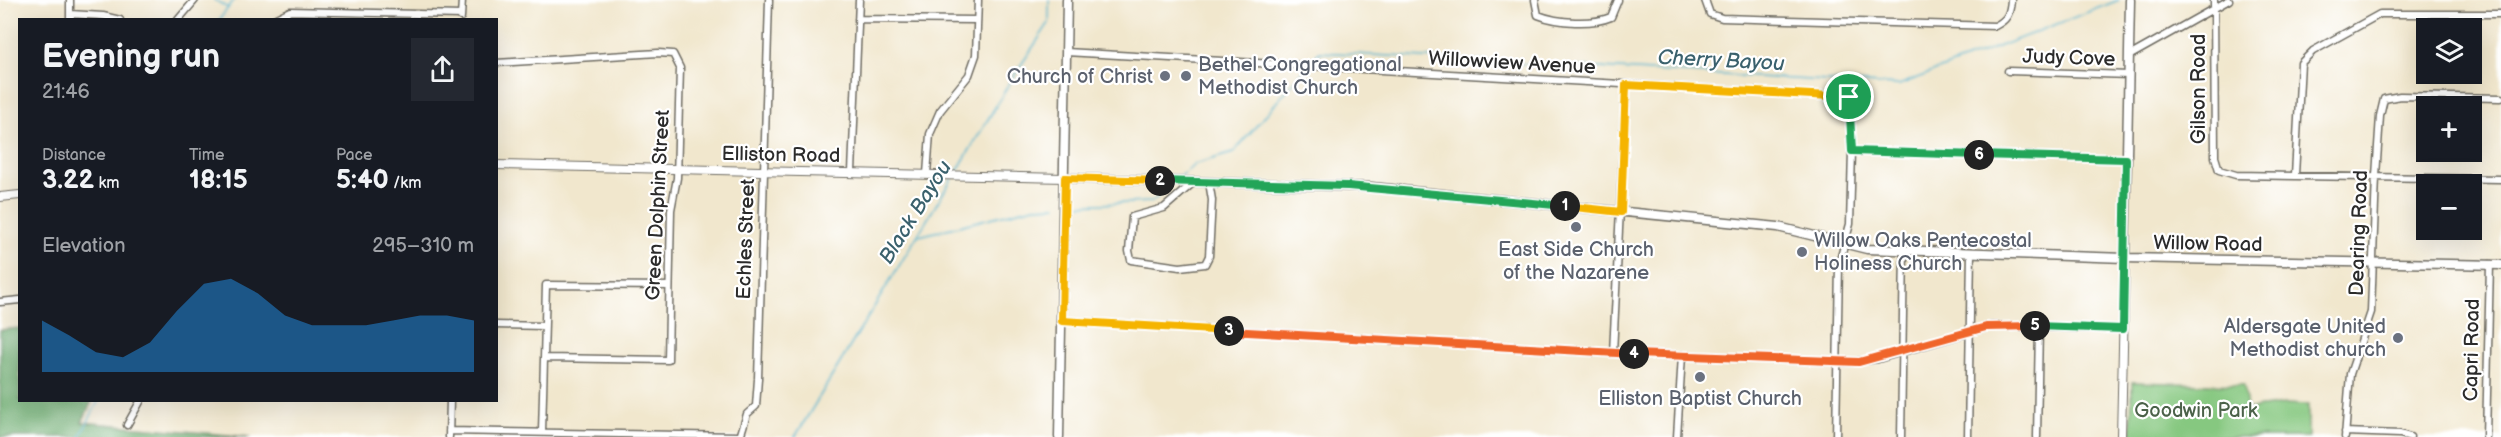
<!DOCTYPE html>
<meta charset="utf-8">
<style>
:root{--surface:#171b24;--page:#242831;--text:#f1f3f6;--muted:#9ea1a6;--accent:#1f6fb2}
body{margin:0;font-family:"Balsamiq Sans",sans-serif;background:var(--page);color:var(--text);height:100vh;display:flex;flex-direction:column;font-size:22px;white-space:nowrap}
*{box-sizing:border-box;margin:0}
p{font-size:20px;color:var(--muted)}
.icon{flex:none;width:33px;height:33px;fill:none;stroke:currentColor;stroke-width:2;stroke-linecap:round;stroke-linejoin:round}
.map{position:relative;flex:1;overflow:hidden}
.panel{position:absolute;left:18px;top:18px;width:480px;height:384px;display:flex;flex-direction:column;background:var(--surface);border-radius:0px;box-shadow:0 6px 24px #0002}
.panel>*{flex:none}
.buttons{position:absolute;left:2416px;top:18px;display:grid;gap:12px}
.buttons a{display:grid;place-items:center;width:66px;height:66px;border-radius:0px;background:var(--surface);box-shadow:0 6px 24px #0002;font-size:30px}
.pin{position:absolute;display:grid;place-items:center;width:51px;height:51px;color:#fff;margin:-26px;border:3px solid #fff;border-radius:50%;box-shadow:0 2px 6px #0007}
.km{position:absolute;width:30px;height:30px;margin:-15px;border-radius:50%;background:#222;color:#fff;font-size:16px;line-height:30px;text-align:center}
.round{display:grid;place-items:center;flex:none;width:63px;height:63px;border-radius:0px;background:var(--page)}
.head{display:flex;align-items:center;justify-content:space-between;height:102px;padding:0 24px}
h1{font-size:33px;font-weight:600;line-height:45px}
.figures{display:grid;grid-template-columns:repeat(3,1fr);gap:9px;height:102px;padding:6px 24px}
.figures div{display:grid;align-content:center}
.figures b{font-size:26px;font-weight:600}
.figures small{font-size:16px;font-weight:400}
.figures p{font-size:16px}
.chart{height:168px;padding:12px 24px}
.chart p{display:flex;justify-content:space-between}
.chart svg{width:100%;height:108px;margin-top:6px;fill:var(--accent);opacity:.7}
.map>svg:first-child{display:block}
</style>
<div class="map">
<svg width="2501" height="437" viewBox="0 0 2501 437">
<rect width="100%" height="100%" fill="#fff"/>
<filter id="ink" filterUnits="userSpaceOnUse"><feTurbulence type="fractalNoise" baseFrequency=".0167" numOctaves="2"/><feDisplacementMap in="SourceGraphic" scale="12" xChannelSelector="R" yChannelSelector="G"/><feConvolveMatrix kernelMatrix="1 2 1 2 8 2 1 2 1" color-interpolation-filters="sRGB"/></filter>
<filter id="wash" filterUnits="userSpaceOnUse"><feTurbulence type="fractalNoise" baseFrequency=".008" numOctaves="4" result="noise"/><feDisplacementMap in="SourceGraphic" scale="24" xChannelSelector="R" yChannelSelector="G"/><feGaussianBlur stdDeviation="1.35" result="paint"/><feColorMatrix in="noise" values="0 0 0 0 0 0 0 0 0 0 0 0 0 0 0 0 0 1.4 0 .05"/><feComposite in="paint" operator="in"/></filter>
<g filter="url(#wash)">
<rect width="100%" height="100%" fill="#f1e7cd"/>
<path fill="#86c880" stroke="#587a56" stroke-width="1.5" d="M2132,382L2244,385L2247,409L2285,404L2308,405V437H2131Z"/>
<path fill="#6cac6e" stroke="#4c6c4c" stroke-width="1.5" d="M19,328L20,400L92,401L82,422L251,437H0V330Z"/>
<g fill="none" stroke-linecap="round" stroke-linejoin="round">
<path stroke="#51b3d0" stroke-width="1.5" d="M215,0L228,8L219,20
M228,8L234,0
M1311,62L1319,52L1899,85L2119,0
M956,173L1015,74L1049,23V0
M1180,177L1195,164L1233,153L1304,70
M1072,205L1152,202L1171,185
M919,236L1034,207L1056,206
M80,437L99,400
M795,437L953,177"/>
</g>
</g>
<g filter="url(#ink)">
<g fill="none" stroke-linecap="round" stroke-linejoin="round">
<defs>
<path id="minor" d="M70,0V20
M1535,0L1538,15C1558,23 1592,25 1611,17L1618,0
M1705,0L1710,14L1722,18L1995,26C2007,20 2010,14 2011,0
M2214,0L2215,157L2219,170L2236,175L2501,179
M70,14L103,16L120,20
M461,17L462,0
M858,19L977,20
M178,20L195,0
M272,20L290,11L461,15
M1066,52L1849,97L1852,151L1850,224L1839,264L1836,437
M2129,56L2229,0
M496,63L658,53L673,54L680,68L677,178L671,210L668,360L545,358
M2008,71L2129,75
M1852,151L2126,159
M852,172L859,0
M927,174L930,134L940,111L969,75L976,55L978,0
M2295,175L2301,63L2313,51L2380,14H2501
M1194,182L1164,208L1132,217L1129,251L1131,260L1180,267L1205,264L1209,256L1212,200L1209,182
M0,302L20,300
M1062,321L1613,353L1852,362L1878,359L1991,326L2123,329
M496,325L543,326
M1613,353L1626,85
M127,425L141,400
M449,431L740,436
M542,432L546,285L669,286
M2345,432L2400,434L2410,437
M449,437L450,400
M740,437L747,414L756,406L758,379L769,0
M1677,437L1682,355
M1901,437L1904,251
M1968,437L1971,253
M2037,437L2039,327
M2345,437L2350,374L2371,312L2376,176L2380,116L2384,99L2400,96L2501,98
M2486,437L2490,264"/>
<path id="tertiary" d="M496,165L1065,178
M0,197L20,195
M2121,437L2125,258"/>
<path id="secondary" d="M1065,178L1371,187L1778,227L1867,249L2125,258L2501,265
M2125,258L2130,0
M1059,437L1067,0"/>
</defs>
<use href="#minor" stroke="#706d64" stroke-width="9"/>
<use href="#tertiary" stroke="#706d64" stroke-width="10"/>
<use href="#secondary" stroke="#706d64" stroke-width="11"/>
<use href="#minor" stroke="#fff" stroke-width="6"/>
<use href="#tertiary" stroke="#fff" stroke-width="8"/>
<use href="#secondary" stroke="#fff" stroke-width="8"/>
</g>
</g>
<g fill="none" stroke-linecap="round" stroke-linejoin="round" filter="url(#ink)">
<defs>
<path id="split-1" d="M1565,206L1621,212L1626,85L1849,97"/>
<path id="split-2" d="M1160,181L1348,186L1565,206"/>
<path id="split-3" d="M1160,181L1065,178L1062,321L1229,331"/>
<path id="split-4" d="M1229,331L1634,354"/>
<path id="split-5" d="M1634,354L1859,362L1986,327L2035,326"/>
<path id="split-6" d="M1979,155L2126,159L2123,329L2035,326"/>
<path id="split-7" d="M1849,97L1852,151L1979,155"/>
</defs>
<use href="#split-1" stroke="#fff" stroke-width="12"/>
<use href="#split-2" stroke="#fff" stroke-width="12"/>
<use href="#split-3" stroke="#fff" stroke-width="12"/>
<use href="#split-4" stroke="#fff" stroke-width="12"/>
<use href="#split-5" stroke="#fff" stroke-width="12"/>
<use href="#split-6" stroke="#fff" stroke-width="12"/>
<use href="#split-7" stroke="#fff" stroke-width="12"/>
<use href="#split-1" stroke="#f5b400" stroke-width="8"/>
<use href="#split-2" stroke="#22a559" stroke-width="8"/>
<use href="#split-3" stroke="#f5b400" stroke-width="8"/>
<use href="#split-4" stroke="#f0652b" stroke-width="8"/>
<use href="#split-5" stroke="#f0652b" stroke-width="8"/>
<use href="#split-6" stroke="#22a559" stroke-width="8"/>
<use href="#split-7" stroke="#22a559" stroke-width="8"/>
</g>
<g fill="#6b7280" stroke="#fff" stroke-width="2">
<circle cx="1165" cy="76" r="6"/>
<circle cx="1186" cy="76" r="6"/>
<circle cx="1576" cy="227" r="6"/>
<circle cx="1802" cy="252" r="6"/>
<circle cx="2398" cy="338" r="6"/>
<circle cx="1700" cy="377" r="6"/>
</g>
<g text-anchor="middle" stroke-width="4.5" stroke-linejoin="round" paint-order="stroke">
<g font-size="20" fill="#2b2b2b" stroke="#fff">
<text transform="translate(2069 57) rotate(2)" y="7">Judy Cove</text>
<text transform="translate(1512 62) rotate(3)" y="7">Willowview Avenue</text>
<text transform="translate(2198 89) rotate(-90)" y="7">Gilson Road</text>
<text transform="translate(781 154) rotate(1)" y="7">Elliston Road</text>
<text transform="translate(657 205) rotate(-87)" y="7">Green Dolphin Street</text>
<text transform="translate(2358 233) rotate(-88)" y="7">Dearing Road</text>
<text transform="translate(745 239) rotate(-88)" y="7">Echles Street</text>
<text transform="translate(2208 243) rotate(1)" y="7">Willow Road</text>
<text transform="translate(2471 350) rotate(-89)" y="7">Capri Road</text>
</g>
<g font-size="20" fill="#5b616d" stroke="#fff" text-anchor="start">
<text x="1198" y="71">Bethel Congregational<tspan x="1198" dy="23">Methodist Church</tspan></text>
<text x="1153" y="83" text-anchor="end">Church of Christ</text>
<text x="1814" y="247">Willow Oaks Pentecostal<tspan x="1814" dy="23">Holiness Church</tspan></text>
<text x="1576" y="256" text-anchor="middle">East Side Church<tspan x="1576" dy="23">of the Nazarene</tspan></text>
<text x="2386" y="333" text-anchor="end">Aldersgate United<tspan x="2386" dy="23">Methodist church</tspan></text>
<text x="1700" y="405" text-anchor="middle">Elliston Baptist Church</text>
</g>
<g font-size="20" fill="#4b6249" stroke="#fff">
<text x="2196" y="417">Goodwin Park</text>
</g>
<g font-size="21" font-style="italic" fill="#3a616d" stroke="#fff">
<text transform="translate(1721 60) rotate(3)" y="7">Cherry Bayou</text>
<text transform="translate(915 212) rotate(-58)" y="7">Black Bayou</text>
</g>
</g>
</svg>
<div class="buttons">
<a><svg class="icon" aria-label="layers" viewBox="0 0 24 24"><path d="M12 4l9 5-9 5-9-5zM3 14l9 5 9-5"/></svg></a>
<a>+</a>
<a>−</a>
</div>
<div class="pin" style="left:1849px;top:97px;background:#1e9e55"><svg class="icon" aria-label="arrive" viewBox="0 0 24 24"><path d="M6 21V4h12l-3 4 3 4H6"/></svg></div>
<b class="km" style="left:1565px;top:206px">1</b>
<b class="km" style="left:1160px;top:181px">2</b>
<b class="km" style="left:1229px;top:331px">3</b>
<b class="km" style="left:1634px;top:354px">4</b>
<b class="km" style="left:2035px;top:326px">5</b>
<b class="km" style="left:1979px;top:155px">6</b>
<section class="panel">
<div class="head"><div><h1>Evening run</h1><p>21:46</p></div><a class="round"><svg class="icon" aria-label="share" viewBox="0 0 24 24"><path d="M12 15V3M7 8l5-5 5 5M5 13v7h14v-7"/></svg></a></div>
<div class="figures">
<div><p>Distance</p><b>3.22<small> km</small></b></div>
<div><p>Time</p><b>18:15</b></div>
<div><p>Pace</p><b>5:40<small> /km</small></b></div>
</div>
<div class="chart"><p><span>Elevation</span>295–310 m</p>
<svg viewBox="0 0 160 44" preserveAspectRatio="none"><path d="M0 44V23L10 29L20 36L30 38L40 32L50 19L60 8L70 6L80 12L90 21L100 25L110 25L120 25L130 23L140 21L150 21L160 23V44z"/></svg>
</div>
</section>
</div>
